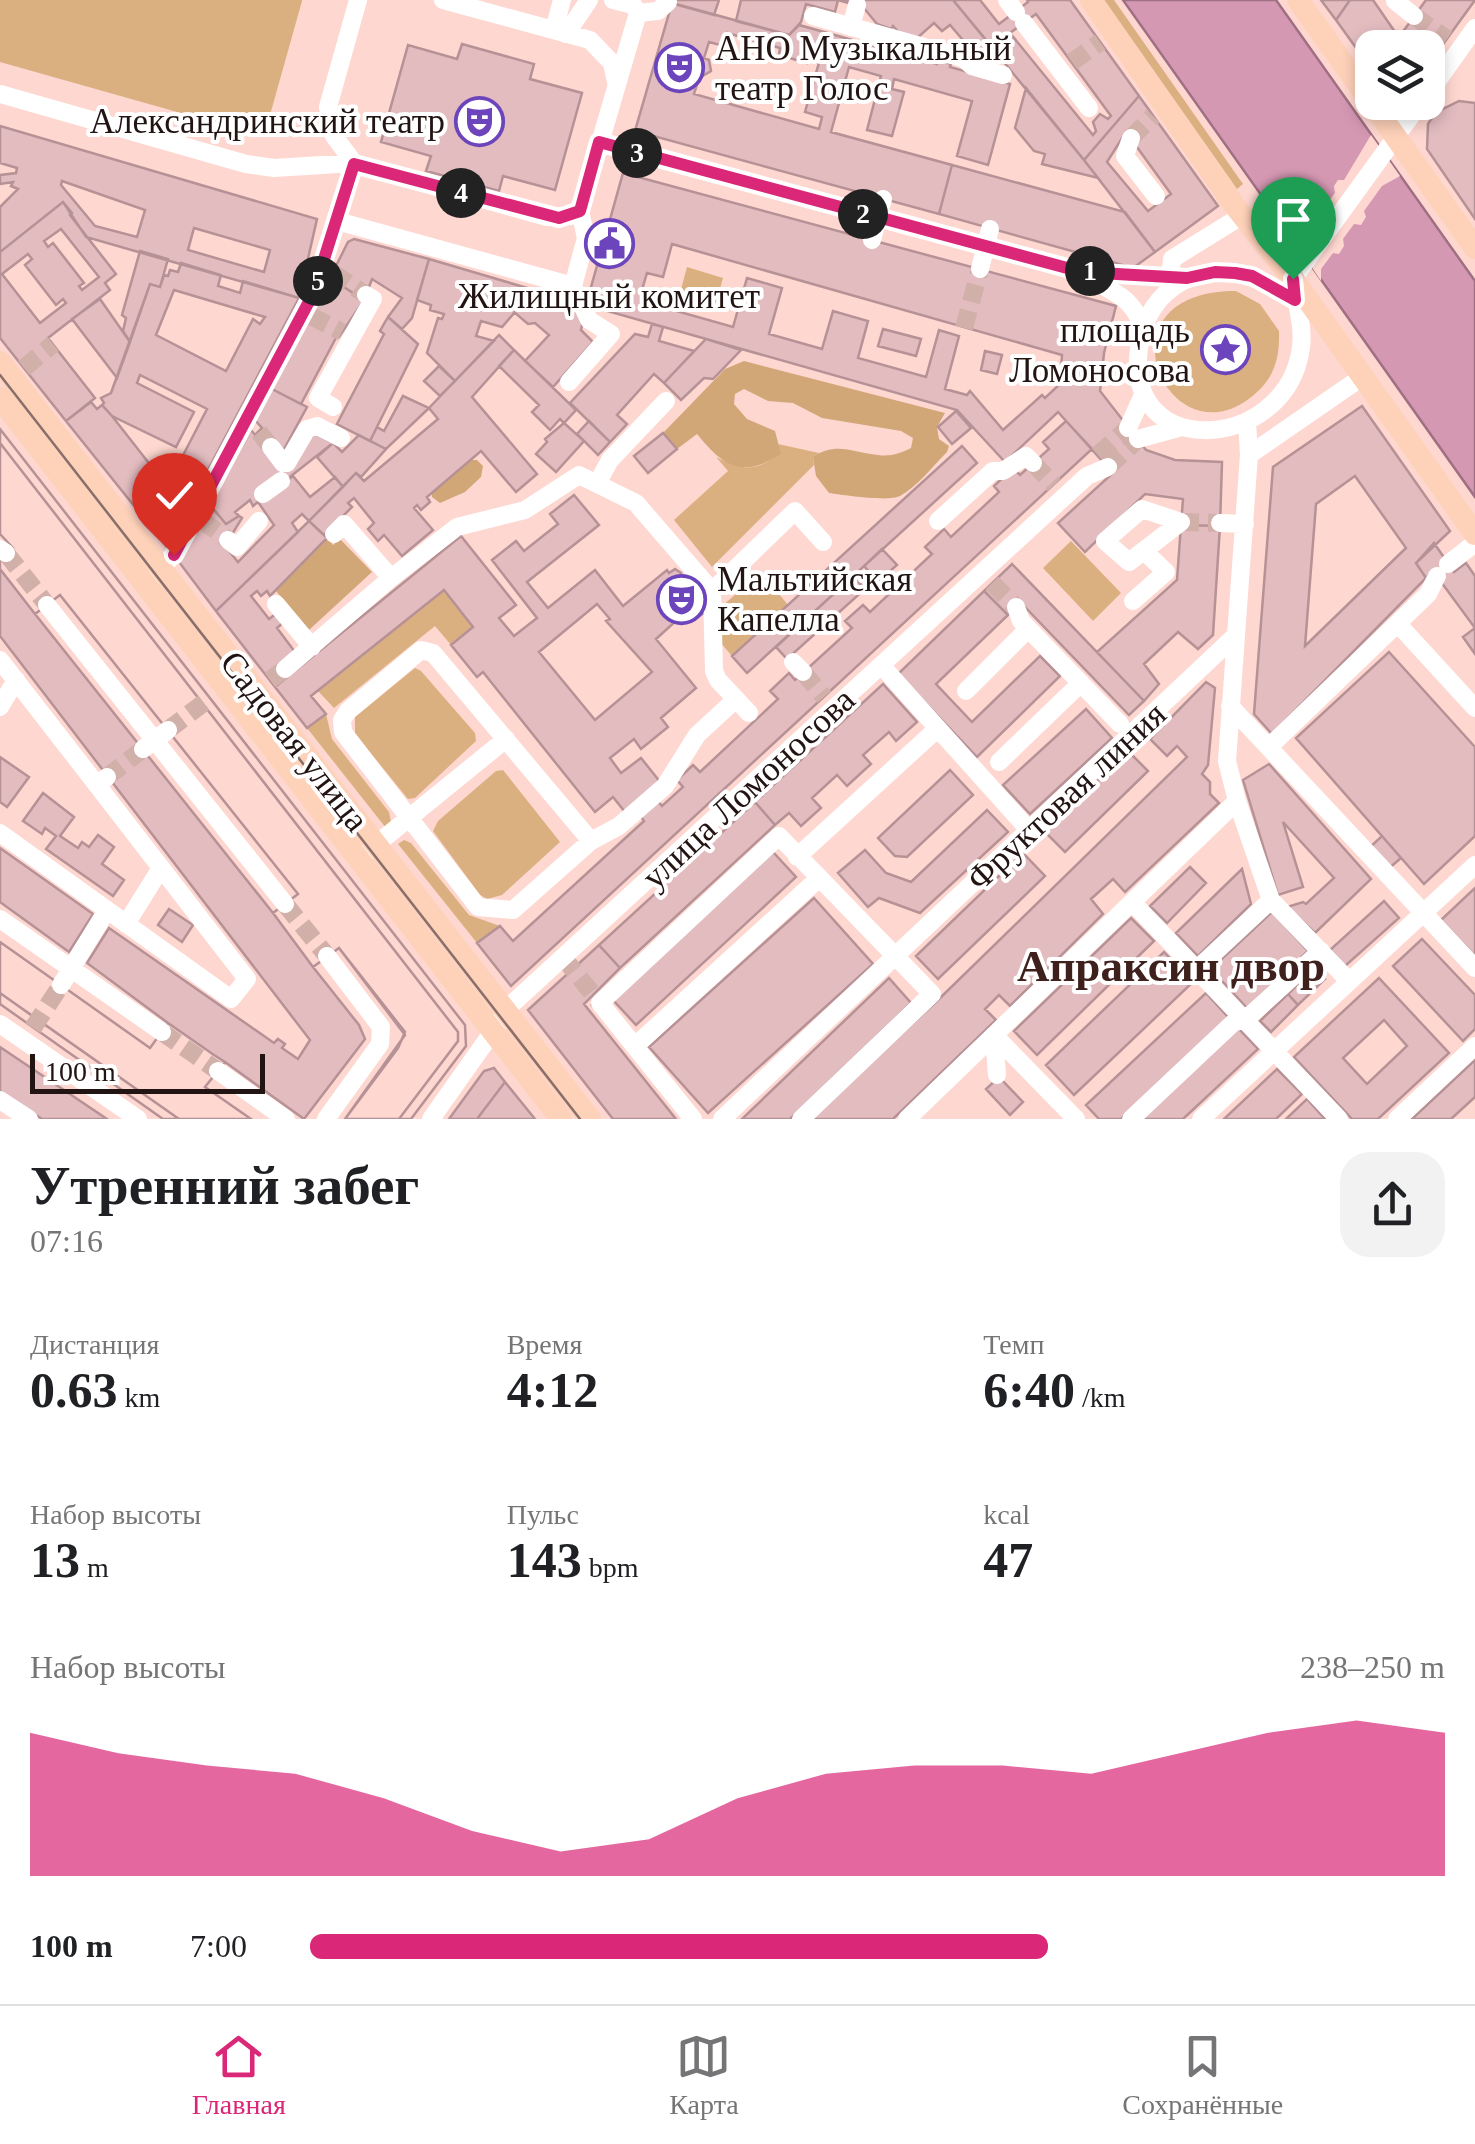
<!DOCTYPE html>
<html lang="ru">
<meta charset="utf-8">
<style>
:root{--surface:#fff;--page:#f2f2f2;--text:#202124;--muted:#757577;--line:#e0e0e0;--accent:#db2777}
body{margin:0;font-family:"Times New Roman",serif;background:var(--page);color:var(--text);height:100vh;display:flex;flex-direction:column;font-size:38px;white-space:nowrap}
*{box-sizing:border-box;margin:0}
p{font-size:32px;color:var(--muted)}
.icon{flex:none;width:55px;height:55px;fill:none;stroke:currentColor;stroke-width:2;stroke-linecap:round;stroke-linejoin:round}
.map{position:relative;height:1119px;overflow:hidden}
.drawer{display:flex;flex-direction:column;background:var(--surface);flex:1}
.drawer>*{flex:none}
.buttons{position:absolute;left:1355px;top:30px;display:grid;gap:20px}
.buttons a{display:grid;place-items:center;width:90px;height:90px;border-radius:20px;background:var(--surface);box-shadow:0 5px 15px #0003;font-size:50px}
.scale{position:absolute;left:30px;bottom:25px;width:235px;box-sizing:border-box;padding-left:10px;border:5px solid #211412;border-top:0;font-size:28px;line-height:35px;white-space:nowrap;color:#211412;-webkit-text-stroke:8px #fff;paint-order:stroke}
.pin{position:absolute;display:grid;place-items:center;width:85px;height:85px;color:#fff;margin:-102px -42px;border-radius:50% 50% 50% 0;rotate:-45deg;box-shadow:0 0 10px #0007}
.pin .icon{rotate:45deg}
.km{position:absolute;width:50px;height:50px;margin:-25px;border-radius:50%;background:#222;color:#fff;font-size:28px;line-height:50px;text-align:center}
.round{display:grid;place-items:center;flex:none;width:105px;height:105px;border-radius:30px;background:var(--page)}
.summary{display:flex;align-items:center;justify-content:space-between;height:170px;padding:0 30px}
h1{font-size:55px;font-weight:800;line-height:75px}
.stats{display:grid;grid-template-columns:repeat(3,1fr);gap:15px;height:170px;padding:10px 30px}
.stats div{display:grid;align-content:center}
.stats b{font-size:50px;font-weight:800}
.stats small{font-size:28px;font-weight:400}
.stats p{font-size:28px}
.chart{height:280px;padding:20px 30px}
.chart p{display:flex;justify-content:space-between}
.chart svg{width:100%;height:180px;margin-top:10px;fill:var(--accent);opacity:.7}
ul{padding:0 30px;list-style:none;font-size:32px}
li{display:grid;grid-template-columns:160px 120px 1fr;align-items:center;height:75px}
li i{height:25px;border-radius:12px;background:var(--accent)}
.tab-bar{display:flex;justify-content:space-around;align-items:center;height:140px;border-top:2px solid var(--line);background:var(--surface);font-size:28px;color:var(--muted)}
.tab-bar a{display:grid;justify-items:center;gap:5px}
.tab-bar .on{color:var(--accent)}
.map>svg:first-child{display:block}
</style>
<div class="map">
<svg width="1475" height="1119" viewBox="0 0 1475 1119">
<rect width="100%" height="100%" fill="#fed7d0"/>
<path fill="#dbb081" d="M0,0H302V1L270,115L259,129L248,132L0,62Z
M1104,0H1114L1243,184L1237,189Z
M687,267L723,278L716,303L680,293Z
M1236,291L1260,304L1279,331C1280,359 1274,380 1250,398C1167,462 1092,291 1236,291Z
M778,444L819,453L813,457L814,465L712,567L674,520L728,471L716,457C745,471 753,472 780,454Z
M1071,541L1121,593L1093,621L1043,568Z
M761,572L788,605L732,656L720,642L722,606Z
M444,590L473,627L451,645L435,626L334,708L318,691Z
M415,668L421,671L475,733L476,741L415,798L408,799L355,734V717Z
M326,714L332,739L389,812L391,822L386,828L307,728Z
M503,770L560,842L502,895L487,899L480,895L433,831L438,821L496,771Z
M404,840L411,843L469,915L500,926L477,943L398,844Z"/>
<path fill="#d2a778" d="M744,361L945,413L937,427L939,439L949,446L947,452C933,466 917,487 900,496C889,502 843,495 829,493L816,476L813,457C836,441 854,453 878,455C890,457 901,453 911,448L913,438L901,431L822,418L793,403L768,401L744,389L735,394L734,404L747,419L775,431L781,454C742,479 724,467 697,434L677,449L663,433L725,369Z
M471,460H477L483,466L481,477L465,492L440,503L432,497V493Z
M327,538L333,545L340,539L372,572L309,630L276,591Z"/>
<path fill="#d598b3" stroke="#9f7083" stroke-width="2.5" d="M1123,0H1276L1475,281V497Z"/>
<path fill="#fed7d0" d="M1371,135L1400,176L1382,186L1364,211L1366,217L1361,225L1354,224L1343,239L1344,246L1339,254L1333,253L1321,269V281L1293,239L1301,240L1314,221L1313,215L1317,209H1323L1335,193L1334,186L1338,180H1344Z"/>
<path fill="#e3bcc0" stroke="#b69195" stroke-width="2.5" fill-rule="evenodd" d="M660,0H719L714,15Z
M741,0H838L835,12L806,4L801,22L789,35L736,21Z
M838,0H953L1002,59L995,65L980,60L950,25L942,31L934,23L916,39L903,37L893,26L891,29L877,24L863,7Z
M953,0H980L999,24L1028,2L1027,0H1070L1139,96L1084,160ZM1036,14L1111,116L1108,119L1100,114L1093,122L1096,131L1093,135L1010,33Z
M1321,0H1350L1336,20Z
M1350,0H1373L1404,45L1409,38L1402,33L1426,0H1475L1428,65V48H1372V70L1336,20Z
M672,3L789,35L799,25L888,50L889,46L900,49L899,53L937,64L938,60L951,64L950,67L1010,84L988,165L957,156L972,101L894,79L892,89L904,92L892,136L867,130L881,76L849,67L831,132L952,165L939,214L635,131ZM727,33L780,48L779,55L807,63L809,56L820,59L805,112L822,117L819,129L694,94L699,78L711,71L709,60L704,58L709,42L724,46Z
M462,44L534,64L530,79L582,93L555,190L503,176L499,191L426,171L431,156L381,142L408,45L457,59Z
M1026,88L1084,160L1098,178L1042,164L1045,154L1034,151L1015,128Z
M1139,96L1218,206L1155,252L1084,160ZM1126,132L1171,194L1148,211L1107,162Z
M1459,101L1475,103V219L1427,149L1428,124L1435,113Z
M0,126L317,219L299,298L86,237L63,202L0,252V207L18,189L11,186L13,182L0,184V175L16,173L17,168L0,163ZM62,181L145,210L137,237L95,226L61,185ZM194,228L270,250L264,272L188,250Z
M952,165L1125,212L1155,252L1133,268L939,214Z
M623,173L1116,306L1104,353L1100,391L1146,450L1175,460L1222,462L1220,526L1181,525L1183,499L1145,494L1085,552L1058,523L1113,473L1058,412L1005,462L957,410L586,305ZM672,244L1062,355L1060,384L1045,398L1042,395L1003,430L970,391L967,395L945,389L959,336L939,330L926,377L858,358L868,321L833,311L822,349L769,334L782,288L747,278L733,327L655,305L657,297L641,293L647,273L663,277Z
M63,202L72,213L70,215L116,274L105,283L110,290L48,338L95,398L66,421L0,338V252ZM61,229L99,277L82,290L79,286L84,283L53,243L48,247L44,241ZM28,254L32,259L25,265L56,305L63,299L66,303L40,323L2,274Z
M354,239L429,259L412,318L402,329L388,317L402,298L372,279L364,300L330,278L348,242Z
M140,251L168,259L160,287L150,284L130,342L123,331L126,318L122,315Z
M429,259L534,290L502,327L481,321L476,336L494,341L455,381L427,353L438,318L442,319L444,314L430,310L431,305L417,300Z
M181,263L221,275L218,286L240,293L243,281L299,298L192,500L178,485L186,470L178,465L207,409L140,375L137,383L194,412L176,447L112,416L102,405L104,403L101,398L111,393L150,284L160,287L164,275L168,276L170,270L178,272ZM174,290L265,317L260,324L253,319L226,371L156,335Z
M330,278L364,300L339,337L337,336L301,404L272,389Z
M534,290L586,305L581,330L593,342L553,387L525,361L549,335L535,323L528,324L514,312Z
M100,299L130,342L117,378L72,319Z
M388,317L418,344L370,441L337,424L384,334L380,331Z
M652,324L663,327L659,341L694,351L664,383L654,374L617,415L627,424L610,442L570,403L635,334L648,337Z
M883,329L921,339L916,356L878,346Z
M499,335L514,350L472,397L537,474L516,492L481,451L427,497L430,502L421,510L417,505L414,508L433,530L402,556L384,535L378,541L368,529L374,523L354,498L348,503L352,507L324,535L309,521L356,473L364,481L438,419L429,408Z
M706,339L741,350L713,379L704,378L681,400L664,383Z
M514,350L576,410L564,423L560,419L550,430L532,412L539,405L499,366Z
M985,351L1002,355L997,374L981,370Z
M439,366L455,381L440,396L424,381Z
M272,389L307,407L282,453L315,434L333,443L253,506L250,500L235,512L239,516L226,524L210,505L251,430L255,435L262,428L255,420Z
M403,396L429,408L386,449L370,441L377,427L384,431Z
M91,402L97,409L102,405L112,416L173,494L178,485L192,500L167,547L66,421Z
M1362,406L1450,531L1416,563L1426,578L1272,734L1254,714L1273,467ZM1355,476L1406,548L1305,646L1316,504Z
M956,411L971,428L952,444L938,427Z
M589,421L610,442L598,455L577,434Z
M1066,421L1092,449L511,986L477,943L500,926L513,941L644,821L639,814L656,799L662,806L683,787L677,780L693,765L700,772L778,699L770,691L789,673L795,680L852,628L845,621L863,605L870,612L932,554L925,547L944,529L951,537L999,492L994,486L1013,468L1020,475L1049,449L1043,442Z
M564,423L584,441L556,472L536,454L547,442L545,439Z
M0,429L465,1025L466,1046L411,1119H399L458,1041V1032L0,443Z
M0,429L465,1025L466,1046L411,1119H345L405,1035L339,948L313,967L359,1025L365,1039L304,1119L225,1062L205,1087L251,1119H163L0,1004V942L150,1048L168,1023L87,963L109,928L274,1043L278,1039L285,1044L282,1048L298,1059L310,1040L0,636V558L13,548L0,534ZM60,595L298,894L273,913L35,614Z
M663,433L677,449L648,473L634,456Z
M359,435L386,449L361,477L356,473L343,487L317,457L333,443L342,452Z
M0,443L458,1032V1041L399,1119H345L398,1048L405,1032L339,948L313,967L273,913L298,894L60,595L35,614L0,569V558L13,548L0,534Z
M962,446L977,463L747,673L732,656Z
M293,476L310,497L335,477L343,487L309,521L302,514L292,523L298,532L216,611L179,562L210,505L226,524L239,516L242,518L225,546L238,562L274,525L258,502Z
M574,495L599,525L527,582L548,608L595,570L623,606L667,570L669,573L675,569L681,573L676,585L688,592L690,604H704L706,612L699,616L685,613L675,618L677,620L656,639L696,688L661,718L668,727L641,749L634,739L610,758L621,773L641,758L661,783L625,812L613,797L595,812L483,672L477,677L451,645L473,627L444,590L311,696L326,714L307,728L275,687L461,536L516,605L499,618L514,636L537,618L492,560L516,541L524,551L558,524L550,514ZM597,604L610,619L606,621L652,672L595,720L539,652Z
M309,521L327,538L270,596L267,591L261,596L257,591L251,596L269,619L277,613L284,622L277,628L295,652L290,674L275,687L216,611Z
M1181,525L1220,526L1213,635L1198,649L1178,632L1144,664L1159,684L1144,701L1097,652L1177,580Z
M1434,543L1454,572L1466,563L1475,576V654L1463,637L1475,628L1433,571L1426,578L1416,563Z
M882,549L897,565L878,582L864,566Z
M1012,564L1144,701L1129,715L1021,603L1008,615L984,591Z
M853,576L865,589L787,659L776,647Z
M984,591L1008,615L936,684L972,722L1040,656L1060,676L977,757L898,674Z
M1389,652L1475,747V836L1424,884L1296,738Z
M1206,682L1215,688L1208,765L1202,774L1210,782V794L1219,803L1125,892L1113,879L1091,899L1103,914L1010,1006L999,995L985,1009L996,1020L893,1119H809L938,1000L1187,757L1177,746L1167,756L1150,739Z
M883,684L917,722L896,741L889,732L863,755L871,764L847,786L837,775L812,798L821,808L801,826L789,813L775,825L755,802Z
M1086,709L1112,738L1030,814L1003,785Z
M1128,751L1148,771L1065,852L1045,832Z
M0,757L29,777L7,807L0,802Z
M1269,764L1371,879L1315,933L1287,907L1303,902L1306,904L1334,878L1283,822L1303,887L1278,895L1243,780Z
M950,770L973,795L907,857L895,856L878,838Z
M43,793L74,817L60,836L78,848L82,842L89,847L98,835L114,847L102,864L124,880L113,896L46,849L56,836L45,828L42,834L23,821Z
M755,802L775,825L620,968L599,945Z
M987,810L1008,832L920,913L879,898L868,907L838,873L865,850L886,873L911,882Z
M1382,836L1401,858L1388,869L1369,848Z
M0,848L93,914L69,952L0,902Z
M773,852L796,877L636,1025L613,1000Z
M1023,853L1045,876L938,979L916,956Z
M1190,867L1206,883L1167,923L1150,906Z
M1242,869L1251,904L1198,956L1176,933Z
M1475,888V956L1441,920Z
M814,898L873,964L708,1113L649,1047Z
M1384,901L1399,918L1345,966L1330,950Z
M169,909L193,925L182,942L158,925Z
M1272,912L1308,951L1247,1008L1211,969Z
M1131,918L1154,941L1037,1055L1014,1031Z
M1422,939L1475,995V1029L1463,1041L1393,966Z
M0,942L150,1048L168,1023L214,1055L225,1062L205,1087L251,1119H179L0,993Z
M599,945L620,968L584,1004L676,1119H613L528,1010Z
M1164,952L1193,982L1074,1095L1046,1065Z
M1314,968L1325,979L1298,1005L1288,994Z
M889,978L911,1003L790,1119H742Z
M1379,978L1449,1053L1378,1119H1352L1294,1057ZM1384,1020L1407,1046L1367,1084L1343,1058Z
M0,993L38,1020L179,1119H163L0,1004Z
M1206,993L1229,1018L1121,1119H1099L1086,1105Z
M1288,994L1298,1005L1271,1032L1260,1021Z
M1237,1027L1258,1049L1183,1119H1139Z
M0,1047L107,1119H42L0,1091Z
M1475,1060V1097L1451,1119H1412Z
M494,1068L505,1082L477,1119H449L484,1071Z
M1277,1069L1302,1094L1276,1119H1224Z
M999,1077L1023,1102L1010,1115L986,1089Z
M505,1082L535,1119H477Z
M1307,1099L1325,1119H1286Z"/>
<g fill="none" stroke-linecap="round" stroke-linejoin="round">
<path stroke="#d2b0aa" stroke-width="18" stroke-dasharray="18 9" stroke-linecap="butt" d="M1414,16L1447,39
M1072,62L1100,42
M1131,138L1153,116
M333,273L366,295
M311,316L342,332
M964,328L980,269
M24,368L53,344
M259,432L271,447
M1098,455L1128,428
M1033,463L1054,485
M1108,467L1138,439
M202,520L228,540
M1181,522L1220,523
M6,553L47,605
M992,583L1016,607
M803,672L824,697
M270,680L285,669
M168,730L210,698
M107,777L143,749
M285,904L327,956
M563,957L600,1003
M33,1028L61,985
M162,1032L218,1071"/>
<path stroke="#fff" stroke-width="18" d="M443,0L590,40L612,63L616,82
M1007,0L1016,12
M1395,1L1414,16
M638,13L658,11L668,2
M813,16L963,58L972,66L1003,75
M1024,23L1089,108
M851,27L857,5
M554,30L562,0
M566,34L589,0
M0,94L246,164L274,168L354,163L547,217L571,216L580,211
M1428,94L1475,28
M1131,138L1125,156L1156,196
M599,143L1082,272L1186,278
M354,163L334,136L328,107L358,0
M337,221L573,286L586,238L580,211L638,13L633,5L613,0
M872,240L883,199
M980,269L990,229
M1082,273C1109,293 1129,291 1143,327
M1170,278L1172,259L1243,215
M1309,311C1276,286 1233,260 1190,278C1166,287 1148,309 1142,334C1109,463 1287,457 1301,347C1304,325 1295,301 1293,279L1421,102
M569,382L611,334L589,320L573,286
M333,407L318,398L373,299L366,295
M1128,428L1143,395
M1138,439L1182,427
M271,447L283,463H287L307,429L317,426L341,438
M1249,455L1362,377
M598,482L610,460L666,401
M263,494L281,481
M1142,509L1181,522L1129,562L1105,541Z
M938,521L993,471H1003L1026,456L1033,463
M1220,523L1245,524
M228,540L237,547L259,521
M0,549L6,553
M1448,564L1475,543
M156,575L173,555L313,295L354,163
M391,578L457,527L525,510L579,475L636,503L712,591
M1133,601L1166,572L1144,551
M276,604L312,647
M47,605L285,904
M1016,607L1021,621L1120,724
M1398,624L1475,708
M421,650L433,653L591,841L513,910L478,907L343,732L342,720L348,711Z
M0,660L97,785L107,777
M793,662L803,672
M881,665L1029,830
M285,669L391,578L344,524L334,534
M966,691L1028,629
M1230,706L1475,968
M0,707L16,680
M749,713L718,680L714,671L712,591L795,511L823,542
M1269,747L1428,594L1437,576
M143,749L168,730
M999,762L1081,683
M0,833L231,999L247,979L97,785
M591,841L619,826L665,786L697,735L736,699
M367,852L506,739
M797,857L937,729
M1271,900L1349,981
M1132,902L1339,1119
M0,919L162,1032
M126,924L161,868
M1197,969L1271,900L1237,801
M61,985L107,910
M0,1024L138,1119
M994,1035L1076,1119
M994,1035L997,1075
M635,1046L818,879
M218,1071L286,1119
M0,1100L29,1119
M326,1119L380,1044L381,1027L327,956
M431,1119L513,1003L1087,476L1108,467
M693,1119L600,1003L779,836L932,994L801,1119
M722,1119L1235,636
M907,1119L1237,801L1227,761L1249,455L1247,421
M1131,1119L1233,1023L1246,1019L1321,951
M1201,1119L1475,865
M1397,1119L1475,1046"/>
<path stroke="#fed1b9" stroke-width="22" d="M1091,0L1235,206L1293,279L1475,534
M1298,0L1475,248
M0,362L590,1119
M0,398L561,1119"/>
<path stroke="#896f6b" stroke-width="2.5" d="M0,375L580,1119"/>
</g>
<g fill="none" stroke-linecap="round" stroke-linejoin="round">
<defs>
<path id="route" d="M174,555L313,294L354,164L559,218L580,211L599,142L1082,272L1187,278L1215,272L1235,273L1252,276L1295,300L1293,279"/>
</defs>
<use href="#route" stroke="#fff" stroke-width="20"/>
<use href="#route" stroke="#db2777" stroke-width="12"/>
</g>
<defs>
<symbol id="theatre-ring" viewBox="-11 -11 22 22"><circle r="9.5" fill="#fff" stroke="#6c44bc" stroke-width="1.5"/><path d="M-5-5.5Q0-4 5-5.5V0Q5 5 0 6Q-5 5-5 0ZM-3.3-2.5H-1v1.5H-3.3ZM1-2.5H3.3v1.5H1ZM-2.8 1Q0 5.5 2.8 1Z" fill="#6c44bc"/></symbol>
<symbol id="civic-ring" viewBox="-11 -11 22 22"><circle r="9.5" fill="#fff" stroke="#6c44bc" stroke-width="1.5"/><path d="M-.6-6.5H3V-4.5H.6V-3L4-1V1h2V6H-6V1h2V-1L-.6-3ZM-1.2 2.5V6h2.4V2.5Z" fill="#6c44bc"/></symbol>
<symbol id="sight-ring" viewBox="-11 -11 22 22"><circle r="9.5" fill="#fff" stroke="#6c44bc" stroke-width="1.5"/><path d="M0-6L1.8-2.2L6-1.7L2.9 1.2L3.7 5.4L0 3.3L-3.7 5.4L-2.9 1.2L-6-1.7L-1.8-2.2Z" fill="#6c44bc"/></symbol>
</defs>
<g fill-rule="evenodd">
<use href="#theatre-ring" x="652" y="40" width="55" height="55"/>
<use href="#theatre-ring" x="452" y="94" width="55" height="55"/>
<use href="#civic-ring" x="582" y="216" width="55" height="55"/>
<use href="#sight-ring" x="1198" y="322" width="55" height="55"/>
<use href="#theatre-ring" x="654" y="572" width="55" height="55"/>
</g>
<g text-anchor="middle" stroke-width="8" stroke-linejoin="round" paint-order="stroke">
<g font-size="35" fill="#211412" stroke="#fff" text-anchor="start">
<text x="715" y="60">АНО Музыкальный<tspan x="715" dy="40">театр Голос</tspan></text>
<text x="445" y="133" text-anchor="end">Александринский театр</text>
<text x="609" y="308" text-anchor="middle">Жилищный комитет</text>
<text x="1190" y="342" text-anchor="end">площадь<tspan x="1190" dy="40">Ломоносова</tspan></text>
<text x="717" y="591">Мальтийская<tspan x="717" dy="40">Капелла</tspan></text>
</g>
<g font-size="35" fill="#211412" stroke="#fff">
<text transform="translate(295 741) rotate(52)" y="12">Садовая улица</text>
<text transform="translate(748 788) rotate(-43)" y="12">улица Ломоносова</text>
<text transform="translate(1066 796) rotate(-43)" y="12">Фруктовая линия</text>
</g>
<g font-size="45" font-weight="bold" fill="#3e211d" stroke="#fff">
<text x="1171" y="981">Апраксин двор</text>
</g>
</g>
</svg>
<div class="buttons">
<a><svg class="icon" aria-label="layers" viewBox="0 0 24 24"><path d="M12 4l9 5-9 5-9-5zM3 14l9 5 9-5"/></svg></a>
</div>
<div class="scale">100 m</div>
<div class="pin" style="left:1293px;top:279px;background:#1e9e55"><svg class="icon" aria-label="arrive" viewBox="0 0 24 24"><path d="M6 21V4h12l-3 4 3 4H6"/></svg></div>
<div class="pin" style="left:174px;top:555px;background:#d93025"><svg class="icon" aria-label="check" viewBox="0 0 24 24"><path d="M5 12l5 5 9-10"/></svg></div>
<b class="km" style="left:1090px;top:271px">1</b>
<b class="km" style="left:863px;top:214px">2</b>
<b class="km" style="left:637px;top:153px">3</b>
<b class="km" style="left:461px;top:193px">4</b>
<b class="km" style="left:318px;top:281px">5</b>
</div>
<section class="drawer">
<div class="summary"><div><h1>Утренний забег</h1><p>07:16</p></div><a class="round"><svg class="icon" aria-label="share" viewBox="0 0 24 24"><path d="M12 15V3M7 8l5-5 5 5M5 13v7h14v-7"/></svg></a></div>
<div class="stats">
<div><p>Дистанция</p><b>0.63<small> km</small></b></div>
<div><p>Время</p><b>4:12</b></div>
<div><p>Темп</p><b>6:40<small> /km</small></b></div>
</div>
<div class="stats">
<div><p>Набор высоты</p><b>13<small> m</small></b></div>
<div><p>Пульс</p><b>143<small> bpm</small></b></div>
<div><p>kcal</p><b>47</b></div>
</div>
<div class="chart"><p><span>Набор высоты</span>238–250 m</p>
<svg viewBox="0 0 160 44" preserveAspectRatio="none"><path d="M0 44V9L10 14L20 17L30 19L40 25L50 33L60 38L70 35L80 25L90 19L100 17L110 17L120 19L130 14L140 9L150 6L160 9V44z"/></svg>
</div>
<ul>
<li><b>100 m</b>7:00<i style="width:65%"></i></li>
</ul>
</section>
<nav class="tab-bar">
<a class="on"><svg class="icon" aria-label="home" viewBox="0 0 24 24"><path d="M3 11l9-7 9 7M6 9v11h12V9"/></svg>Главная</a>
<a><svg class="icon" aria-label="map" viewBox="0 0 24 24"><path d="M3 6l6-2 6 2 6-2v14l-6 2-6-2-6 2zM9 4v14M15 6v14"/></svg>Карта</a>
<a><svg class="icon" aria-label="saved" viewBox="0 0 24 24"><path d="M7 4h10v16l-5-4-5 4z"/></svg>Сохранённые</a>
</nav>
